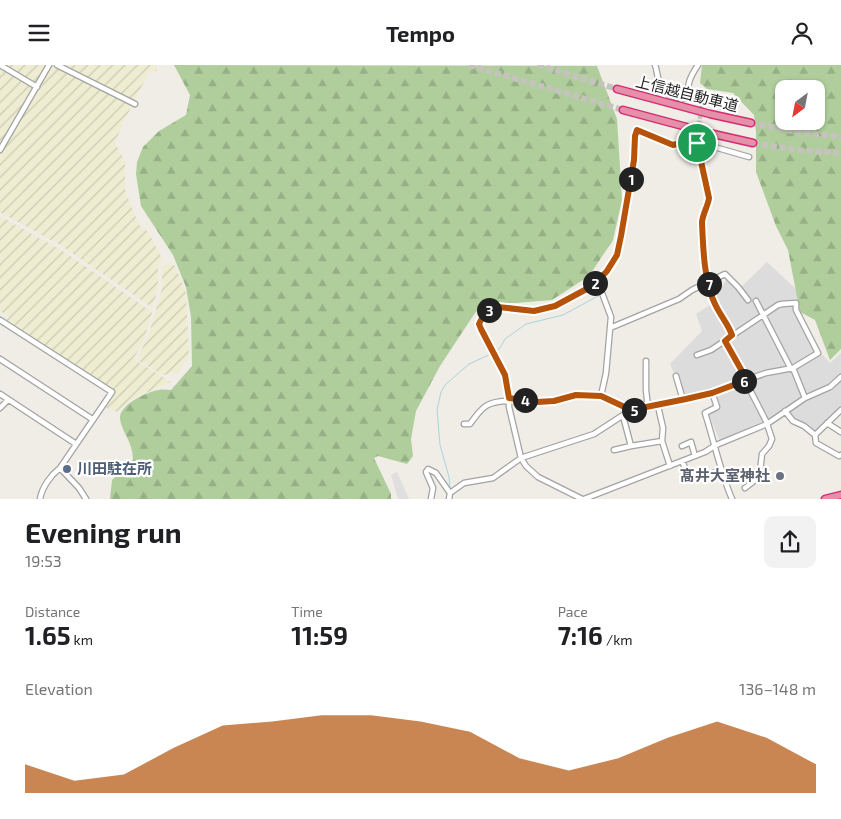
<!DOCTYPE html>
<meta charset="utf-8">
<style>
:root{--surface:#fff;--page:#f2f2f2;--text:#202124;--muted:#757577;--accent:#b45309}
body{margin:0;font-family:"Exo 2","Noto Sans JP",sans-serif;background:var(--page);color:var(--text);height:100vh;display:flex;flex-direction:column;font-size:19px;white-space:nowrap}
*{box-sizing:border-box;margin:0}
p{font-size:16px;color:var(--muted)}
.icon{flex:none;width:28px;height:28px;fill:none;stroke:currentColor;stroke-width:2;stroke-linecap:round;stroke-linejoin:round}
.map{position:relative;height:434px;overflow:hidden}
.details{display:flex;flex-direction:column;background:var(--surface);flex:1}
.details>*{flex:none}
.needle{width:32px;rotate:212deg}
.buttons{position:absolute;left:775px;top:15px;display:grid;gap:10px}
.buttons a{display:grid;place-items:center;width:50px;height:50px;border-radius:10px;background:var(--surface);box-shadow:0 1px 4px #0004;font-size:25px}
.pin{position:absolute;display:grid;place-items:center;width:42px;height:42px;color:#fff;margin:-21px;border:2px solid #fff;border-radius:50%;box-shadow:0 1px 5px #0007}
.km{position:absolute;width:25px;height:25px;margin:-12px;border-radius:50%;background:#222;color:#fff;font-size:14px;line-height:25px;text-align:center}
.round{display:grid;place-items:center;flex:none;width:52px;height:52px;border-radius:10px;background:var(--page)}
.summary{display:flex;align-items:center;justify-content:space-between;height:85px;padding:0 25px}
h1{font-size:28px;font-weight:700;line-height:38px}
.figures{display:grid;grid-template-columns:repeat(3,1fr);gap:8px;height:85px;padding:5px 25px}
.figures div{display:grid;align-content:center}
.figures b{font-size:25px;font-weight:700}
.figures small{font-size:14px;font-weight:400}
.figures p{font-size:14px}
.chart{height:140px;padding:10px 25px}
.chart p{display:flex;justify-content:space-between}
.chart svg{width:100%;height:90px;margin-top:5px;fill:var(--accent);opacity:.7}
header{display:flex;justify-content:space-between;align-items:center;height:65px;padding:0 25px;background:var(--surface);font-size:22px;font-weight:700}
.map>svg:first-child{display:block}
</style>
<header><svg class="icon" aria-label="menu" viewBox="0 0 24 24"><path d="M4 6h16M4 12h16M4 18h16"/></svg>Tempo<svg class="icon" aria-label="person" viewBox="0 0 24 24"><circle cx="12" cy="8" r="4"/><path d="M4 21q1-7 8-7t8 7"/></svg></header>
<div class="map">
<svg width="841" height="434" viewBox="0 0 841 434">
<defs>
<pattern id="farmland-furrows" width="10" height="10" patternUnits="userSpaceOnUse" patternTransform="scale(1.25)"><rect width="10" height="10" fill="#eeedd2"/><path d="M-1 1l2-2M0 10L10 0M9 11l2-2" fill="none" stroke="#cccbb4"/></pattern>
<pattern id="forest-firs" width="22" height="20" patternUnits="userSpaceOnUse" patternTransform="scale(1.25)"><rect width="22" height="20" fill="#afce9c"/><path d="M5 1l3.5 6h-7zM16 11l3.5 6h-7z" fill="#96b086"/></pattern>
</defs>
<rect width="100%" height="100%" fill="#f0ece6"/>
<path fill="#dddcdc" d="M767,197L796,224L800,247L798,248L814,281L830,298L841,288V342L815,370L803,358L794,353L787,346L767,359L764,356L720,376L709,350L721,343L714,324L686,334L670,299L702,266L696,249L710,240L728,212L737,226Z"/>
<path fill="url(#farmland-furrows)" d="M0,0H156L157,6L149,7L123,58L115,78L125,97V126L139,160L148,167L163,195L158,202V221L153,243L60,180L0,147Z
M0,151L66,188L152,247L143,278L133,294L171,317L132,334L117,347L104,342L113,328L6,256L9,251L0,246Z
M168,197L175,201L186,228L189,290L178,308L163,310L137,295L150,265L162,224V203Z"/>
<path fill="url(#forest-firs)" fill-rule="evenodd" d="M174,0L597,1L617,54L622,135L613,175L589,211L552,235L516,238H485L475,248L440,301L416,346L411,374L413,391L407,399L378,391L374,393L391,429V434H110L112,415L133,395C133,376 121,367 120,353C119,340 148,326 159,325C163,324 167,325 171,325L192,301L191,252L186,222L173,190L141,141L136,109L137,97L143,82L159,66L186,50L190,30Z
M702,0H841V284L830,295L815,255L800,247L788,185L776,161L756,107V67L754,50L733,28L707,24L700,18ZM784,24H816V56H784Z"/>
<path fill="#dfdfdf" d="M397,407L409,434H398L391,410Z"/>
<g fill="none" stroke-linecap="round" stroke-linejoin="round">
<path stroke="#a8d5dc" stroke-width="1" d="M450,424L449,412L440,380L437,345L441,327L445,320L469,299L493,288L500,283L505,274L526,259L563,250L600,230"/>
<path stroke="#c6c3be" stroke-width="4.5" stroke-dasharray="4.5 2" stroke-linecap="butt" d="M697,73L702,39"/>
<path stroke="#c6c3be" stroke-width="6" stroke-dasharray="6 3" stroke-linecap="butt" d="M469,0L623,45
M538,0L617,24
M751,58L797,67L841,72
M753,78L798,85L841,88"/>
<defs>
<path id="minor" d="M0,0L37,22
M57,0L135,39
M655,0C657,5 657,11 659,16C665,34 681,34 697,34L702,39
M689,34C686,20 690,12 698,0
M697,73C696,93 708,112 709,133C709,142 702,148 702,158C701,182 705,215 714,237C718,249 728,258 732,270
M0,85L49,0
M600,213L599,220L611,252L606,308L601,331
M756,236L791,304
M0,255L112,327L60,403C51,410 42,422 40,434
M610,263L679,234L692,225L725,209L738,222L748,235
M725,276L747,315L748,321L766,356L772,374L769,381L762,389L760,406L754,416L745,423
M0,294L92,354
M646,296V325L648,343
M793,303L805,333
M676,311L683,335
M712,327L717,342L705,348C714,376 720,406 732,434
M0,329L76,379
M509,333L537,337L555,336L576,330L601,331L631,345L648,343L712,327L766,308L793,303L818,288L796,245V238L782,239L778,240L711,285L697,290
M658,341L663,363L662,376L670,401
M0,343L8,335
M841,345L815,370L816,378L839,391L841,390
M785,346L793,356L804,361L815,370
M623,351L631,381L662,376
M827,358L841,367
M464,359H470C482,342 487,336 509,336
M682,381L691,377L695,391
M614,385L631,381
M682,396L688,410
M60,403L79,423L86,434
M708,411L721,404
M431,434L433,423L426,407L428,404L436,408L450,428
M449,434L450,428L464,418L493,413L521,393L594,369L631,345
M582,434L538,412L526,401L521,393L509,342V333L505,310L481,264L479,259L485,247L498,242L535,246L555,241L594,220L607,207L617,190L621,171L634,95L635,71L637,65L673,80L687,76L697,77L749,92
M584,434L705,387L716,380L767,359L805,333L830,322L841,312"/>
<path id="highway" d="M617,24L710,49L751,58
M623,45L709,68L753,78
M825,434L841,430"/>
</defs>
<use href="#minor" stroke="#a3a3a3" stroke-width="7"/>
<use href="#highway" stroke="#d62a75" stroke-width="9"/>
<use href="#minor" stroke="#fff" stroke-width="4.5"/>
<use href="#highway" stroke="#e590a8" stroke-width="6"/>
</g>
<g fill="none" stroke-linecap="round" stroke-linejoin="round">
<defs>
<path id="route" d="M637,65L673,80L688,76L697,78L709,133C708,141 703,148 702,157C703,181 704,218 715,239C720,250 728,259 732,270L725,276L747,315L712,328L686,334L631,345L601,331L576,330L554,336L537,337L509,333L505,310L481,264L479,259L485,247L498,242L534,246L555,241L594,220L607,206L617,190L621,171L634,95L635,71Z"/>
</defs>
<use href="#route" stroke="#fff" stroke-width="10"/>
<use href="#route" stroke="#b45309" stroke-width="6"/>
</g>
<circle fill="#5c6f8a" stroke="#fff" stroke-width="2" cx="67" cy="404" r="5"/>
<circle fill="#6b7280" stroke="#fff" stroke-width="2" cx="780" cy="411" r="5"/>
<g text-anchor="middle" stroke-width="4.5" stroke-linejoin="round" paint-order="stroke">
<g font-size="15" fill="#1f1f1f" stroke="#fff">
<text transform="translate(687 29) rotate(14)" y="5">上信越自動車道</text>
</g>
<g font-size="15" font-weight="bold" fill="#4e5e75" stroke="#fff" text-anchor="start">
<text x="77" y="409">川田駐在所</text>
</g>
<g font-size="15" font-weight="bold" fill="#5b616d" stroke="#fff" text-anchor="end">
<text x="770" y="416">髙井大室神社</text>
</g>
</g>
</svg>
<div class="buttons">
<a><svg class="needle" viewBox="-14 -14 28 28"><path d="M0-13l5 13h-10z" fill="#e53935"/><path d="M0 13l5-13h-10z" fill="#757577"/></svg></a>
</div>
<div class="pin" style="left:697px;top:78px;background:#1e9e55"><svg class="icon" aria-label="arrive" viewBox="0 0 24 24"><path d="M6 21V4h12l-3 4 3 4H6"/></svg></div>
<b class="km" style="left:631px;top:114px">1</b>
<b class="km" style="left:595px;top:218px">2</b>
<b class="km" style="left:489px;top:245px">3</b>
<b class="km" style="left:525px;top:335px">4</b>
<b class="km" style="left:634px;top:345px">5</b>
<b class="km" style="left:744px;top:316px">6</b>
<b class="km" style="left:709px;top:219px">7</b>
</div>
<section class="details">
<div class="summary"><div><h1>Evening run</h1><p>19:53</p></div><a class="round"><svg class="icon" aria-label="share" viewBox="0 0 24 24"><path d="M12 15V3M7 8l5-5 5 5M5 13v7h14v-7"/></svg></a></div>
<div class="figures">
<div><p>Distance</p><b>1.65<small> km</small></b></div>
<div><p>Time</p><b>11:59</b></div>
<div><p>Pace</p><b>7:16<small> /km</small></b></div>
</div>
<div class="chart"><p><span>Elevation</span>136–148 m</p>
<svg viewBox="0 0 160 44" preserveAspectRatio="none"><path d="M0 44V30L10 38L20 35L30 22L40 11L50 9L60 6L70 6L80 9L90 14L100 27L110 33L120 27L130 17L140 9L150 17L160 30V44z"/></svg>
</div>
</section>
